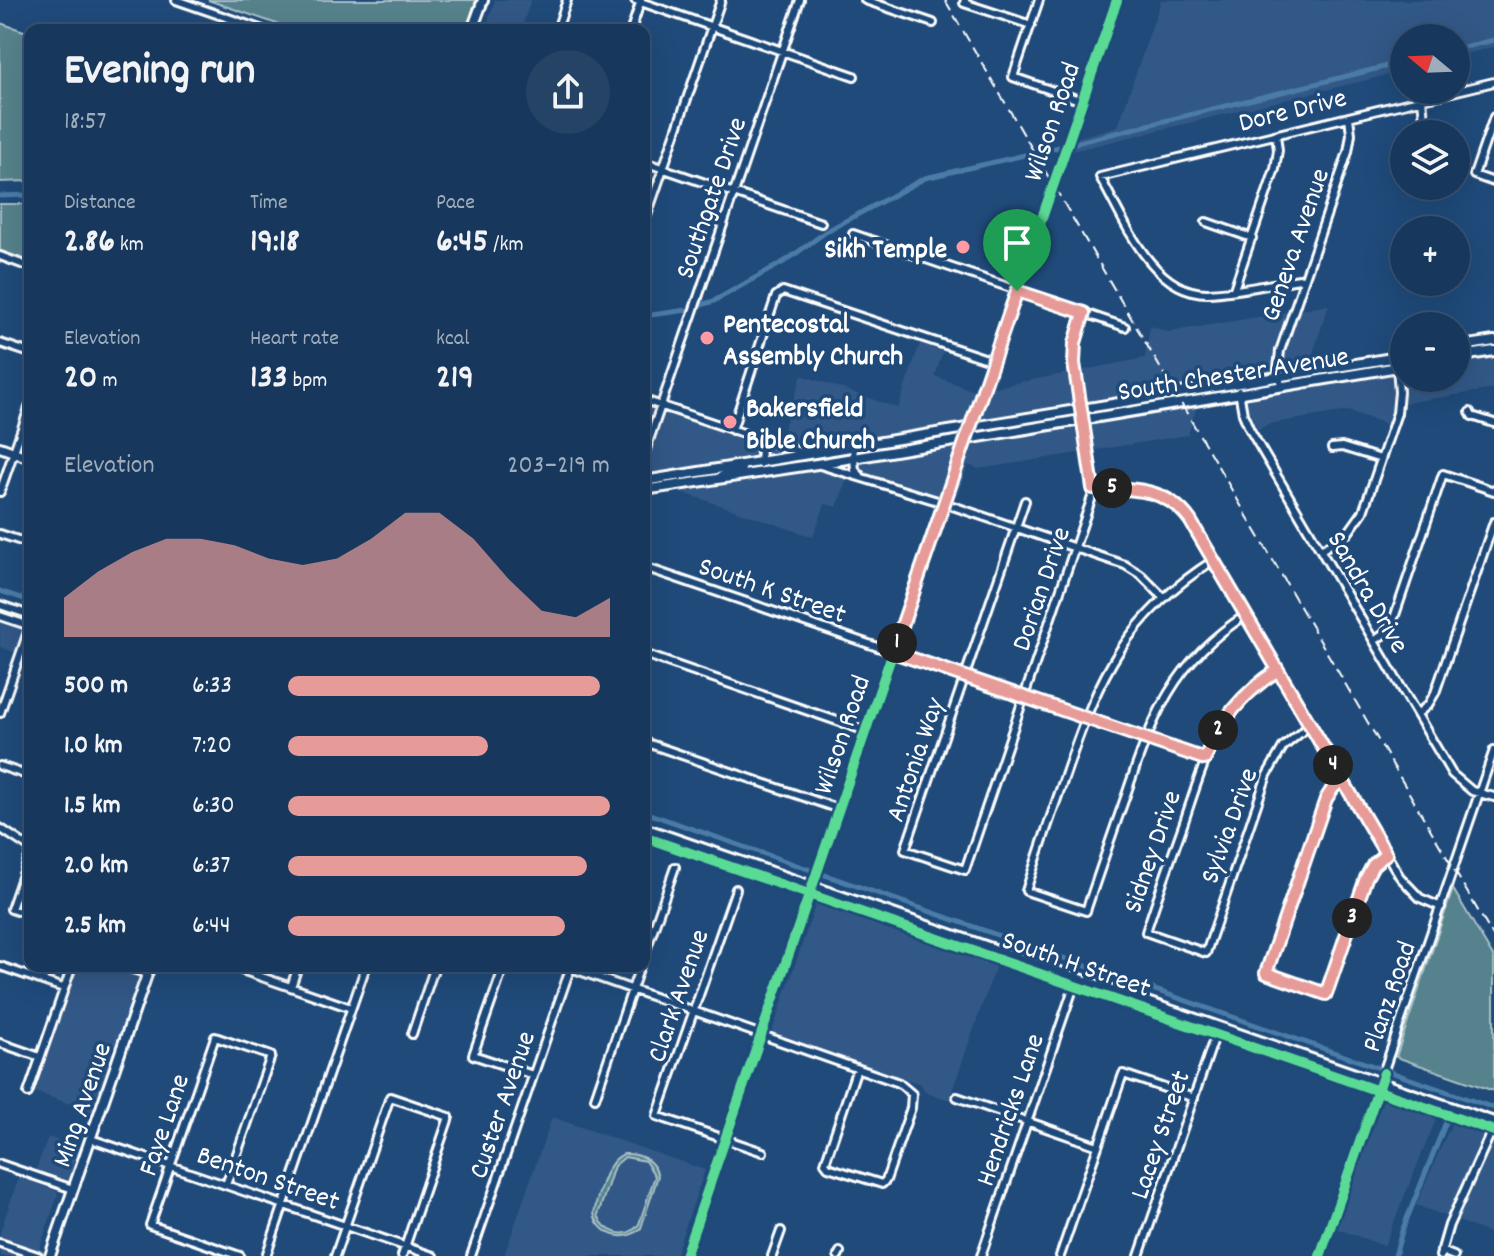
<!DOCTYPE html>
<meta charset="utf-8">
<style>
:root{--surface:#17385c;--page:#244365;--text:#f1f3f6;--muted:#9eacbb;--line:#365272;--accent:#e69b98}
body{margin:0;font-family:Dekko,sans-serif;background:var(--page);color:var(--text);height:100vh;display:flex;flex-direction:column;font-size:30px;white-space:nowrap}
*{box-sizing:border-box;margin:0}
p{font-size:26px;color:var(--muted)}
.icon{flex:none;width:44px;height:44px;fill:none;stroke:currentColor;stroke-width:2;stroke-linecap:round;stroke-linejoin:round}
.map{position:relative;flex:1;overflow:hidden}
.side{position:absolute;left:24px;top:24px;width:626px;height:948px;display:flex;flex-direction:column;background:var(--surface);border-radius:16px;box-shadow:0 8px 32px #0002,0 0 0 2px var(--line)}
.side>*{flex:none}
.needle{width:52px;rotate:289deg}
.buttons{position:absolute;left:1390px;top:24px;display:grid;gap:16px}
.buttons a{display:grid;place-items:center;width:80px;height:80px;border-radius:50%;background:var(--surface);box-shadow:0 8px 32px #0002,0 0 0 2px var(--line);font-size:40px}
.pin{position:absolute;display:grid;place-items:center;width:68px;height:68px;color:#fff;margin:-82px -34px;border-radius:50% 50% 50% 0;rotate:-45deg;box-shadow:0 0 8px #0007}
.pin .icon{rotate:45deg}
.km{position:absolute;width:40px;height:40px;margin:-20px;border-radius:50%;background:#222;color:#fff;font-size:22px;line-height:40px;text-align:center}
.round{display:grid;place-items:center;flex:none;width:84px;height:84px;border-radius:42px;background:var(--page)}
.head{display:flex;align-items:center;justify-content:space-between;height:136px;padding:0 40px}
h1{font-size:44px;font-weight:800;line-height:60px}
.metrics{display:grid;grid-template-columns:repeat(3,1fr);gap:12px;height:136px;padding:8px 40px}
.metrics div{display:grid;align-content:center}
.metrics b{font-size:34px;font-weight:800}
.metrics small{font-size:22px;font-weight:400}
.metrics p{font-size:22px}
.chart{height:224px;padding:16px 40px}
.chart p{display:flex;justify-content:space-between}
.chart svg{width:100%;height:144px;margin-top:8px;fill:var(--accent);opacity:.7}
ul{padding:0 40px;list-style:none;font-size:26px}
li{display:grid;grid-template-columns:128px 96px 1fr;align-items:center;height:60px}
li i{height:20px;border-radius:10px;background:var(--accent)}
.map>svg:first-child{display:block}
</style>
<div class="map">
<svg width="1494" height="1256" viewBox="0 0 1494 1256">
<rect width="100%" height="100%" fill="#1f4a7a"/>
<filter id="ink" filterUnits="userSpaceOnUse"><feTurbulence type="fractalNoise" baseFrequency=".0125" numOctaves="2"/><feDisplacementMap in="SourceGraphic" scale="16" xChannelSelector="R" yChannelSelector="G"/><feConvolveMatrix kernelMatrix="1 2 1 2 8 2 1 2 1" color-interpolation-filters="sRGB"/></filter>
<g filter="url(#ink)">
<path fill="#315887" d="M495,0H531L521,30H485Z
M1161,0H1494V47L1456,56V38H1404V58L1398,60L1404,59V71L1064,153L1069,140L1118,126Z
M1329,305L1310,362L1305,388L1404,372V378H1456V364L1494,357V389L1405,403L1386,424L1348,411L1268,424L1258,430L1247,406L1239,401L1216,405L1196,409L1188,435L979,469L968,465L958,493L925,504L848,477L837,507L825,504L813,537L678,491L644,496V405L778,444L802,375L898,408L920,343L943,352L935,376L974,391L1145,358L1150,326L1168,332Z
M0,622L30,633V658L0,647Z
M816,903L996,965L949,1100L925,1092L921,1084L775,1035L772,1032Z
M78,966H103L139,978L93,1112L35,1092Z
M1384,1098L1437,1117L1384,1246L1335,1228Z
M552,1117L705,1170L675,1256H504Z
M1453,1120L1494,1134V1235L1416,1205Z
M48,1137L80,1148L69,1181L36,1169Z
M19,1177L56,1191L58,1195L37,1256H0V1232Z"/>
<path fill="#54828c" stroke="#aac0c6" stroke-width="2" fill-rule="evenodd" d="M208,0H476L466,30H294Z
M0,23L30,33V181L0,182Z
M0,204H30V261L0,251Z
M1453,889L1494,958V1091L1396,1057Z
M624,1154C640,1153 654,1160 658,1176L641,1228C625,1244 598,1235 594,1213C598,1195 605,1161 624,1154ZM625,1157L645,1161L655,1176L639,1224C627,1241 604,1233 598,1215L614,1166Z"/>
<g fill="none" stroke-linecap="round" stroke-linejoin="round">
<path stroke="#4b7ca8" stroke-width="5" d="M1456,49L1494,40
M1075,143L1404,62
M1039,152L1059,147
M0,196L30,195
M701,305L714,301L787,260L827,231L925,178L1029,154
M644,316L687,310
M0,591L30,601
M644,812L1494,1108
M1395,1256L1402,1231L1446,1122"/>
<defs>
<path id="minor" d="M176,0L263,30
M635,0L854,76
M865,0L933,23
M965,0L964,3L1031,25
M1039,0L1013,77L1082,101
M557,30L567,0
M631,30L641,0
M1494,117L1474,175L1494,182
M1421,134L1424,119L1422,99
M644,162L821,223
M1206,222L1252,238
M644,224L721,0
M853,234L1125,327
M0,256L30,267
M1305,278C1274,283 1239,292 1207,293C1151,293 1124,219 1100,177L1494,82
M1234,289L1275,169L1278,150L1276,135
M0,343L30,353
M1281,386L1278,368L1280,351L1348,152L1351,134L1349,117
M1239,391L1243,414L1250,430L1452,774L1472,791L1494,797
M644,400L806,454
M1470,412L1472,416L1494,423
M732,430L776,296L783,291L993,361
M754,439L761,447L760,464
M853,446L855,470L860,475
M1332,448L1342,447L1381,459
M644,455L800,0
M820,465L944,503L1125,565L1141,575L1164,598
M719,477L726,473L742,469
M1093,488C1128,489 1159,486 1185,513L1400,877L1420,898L1441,907
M0,492L30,405
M1025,501L905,850L965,870L1092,497L1093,481L1074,363L1075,343L1084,313
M0,534L30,544
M1321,550L1348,533L1363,512L1397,413L1399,392L1397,367
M1214,560C1127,615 1099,676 1067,770C1053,810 1039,850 1026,891L1086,911C1099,873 1112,834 1126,795C1152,718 1173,661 1246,615
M644,567L1205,759
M0,605L30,615
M0,616L30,626
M1374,641L1384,634L1393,621L1443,474L1494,491
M644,654L866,731
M1278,670C1218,709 1205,759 1184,822C1171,859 1158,895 1146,932L1206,953L1267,775L1283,747L1310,725
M0,713L30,626
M1417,714L1428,705L1435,693L1494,522
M644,742L839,809
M0,766L30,776
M1342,780L1333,788L1326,799L1266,973L1326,994L1366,878L1373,865L1386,854
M644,827L1494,1121
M0,828L30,848
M644,837L1494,1131
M736,889L657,1116L763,1152
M17,911L11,909L30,854
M644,956L675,867
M0,966L63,988
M123,966L148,974
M230,966L351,1008
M504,966L473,1055L533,1075
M571,968L899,1083L912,1094L911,1108L886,1180L882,1184L828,1167L825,1163L857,1068
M291,987L298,966
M412,1034L435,966
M0,1043L40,1057
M28,1093L72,966
M957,1097L1098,1146
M595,1098L640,966
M91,1139L433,1256
M0,1164L73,1189
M226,1185L271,1056L215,1037L150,1225L240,1256
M0,1243L38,1256
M1441,1251L1454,1256
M266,1256L366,966
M335,1256L390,1097L449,1117L402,1256
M471,1256L571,966
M685,1256L1117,0
M772,1256L781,1231
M838,1256L840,1252
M981,1256L1075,983
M1060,1256L1123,1074L1194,1098
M1139,1256L1216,1033
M1320,1256L1494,750
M1440,1256L1449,1225L1493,1128"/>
<path id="major" d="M472,30L483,0
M1456,347L1494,341
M1456,357L1494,351
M0,447L30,458
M644,481L1404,356
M644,490L817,464L1404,366
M50,1256L150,966"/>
</defs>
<use href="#minor" stroke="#fff" stroke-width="12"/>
<use href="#major" stroke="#fff" stroke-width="14"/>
<use href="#minor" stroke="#1f4a7a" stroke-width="6"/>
<use href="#major" stroke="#1f4a7a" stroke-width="8"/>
<path stroke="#fff" stroke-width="2" stroke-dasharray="12 6" stroke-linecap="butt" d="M945,0L1494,938"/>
<defs>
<path id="cycleway" d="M644,837L1494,1131
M685,1256L1117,0
M1320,1256L1384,1073"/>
</defs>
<use href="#cycleway" stroke="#1f4a7a" stroke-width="15"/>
<use href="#cycleway" stroke="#5adb95" stroke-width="10"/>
</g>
</g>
<g fill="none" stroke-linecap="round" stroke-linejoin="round" filter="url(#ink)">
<defs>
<path id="route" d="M1017,291L893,652L1205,759C1219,721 1244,692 1278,670L1386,854L1373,865L1366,878L1326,994L1266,973L1326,799L1333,788L1342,780C1292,693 1241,607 1190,520C1165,486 1131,489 1093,488L1074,363L1075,343L1084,313L1017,291"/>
</defs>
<use href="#route" stroke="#fff" stroke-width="16"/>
<use href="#route" stroke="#e69b98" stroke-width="10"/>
</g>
<g fill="#ff9aa2" stroke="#1f4a7a" stroke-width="3">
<circle cx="963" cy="247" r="8"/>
<circle cx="707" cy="338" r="8"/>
<circle cx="730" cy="422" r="8"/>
</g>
<g text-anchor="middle" stroke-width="7" stroke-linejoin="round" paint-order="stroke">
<g font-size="28" fill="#fff" stroke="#1f4a7a">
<text transform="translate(1292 108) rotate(-14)" y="10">Dore Drive</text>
<text transform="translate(1050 121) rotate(-71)" y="10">Wilson Road</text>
<text transform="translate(709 197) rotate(-71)" y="10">Southgate Drive</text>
<text transform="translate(1293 244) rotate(-71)" y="10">Geneva Avenue</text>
<text transform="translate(1233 372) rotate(-9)" y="10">South Chester Avenue</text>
<text transform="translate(773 588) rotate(19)" y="10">South K Street</text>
<text transform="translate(1039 588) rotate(-71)" y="10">Dorian Drive</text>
<text transform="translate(1370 591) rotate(60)" y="10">Sandra Drive</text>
<text transform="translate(840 734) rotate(-71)" y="10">Wilson Road</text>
<text transform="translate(913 759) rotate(-71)" y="10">Antonia Way</text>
<text transform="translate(1227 825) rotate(-70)" y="10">Sylvia Drive</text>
<text transform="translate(1150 851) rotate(-71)" y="10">Sidney Drive</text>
<text transform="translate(1077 962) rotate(19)" y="10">South H Street</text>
<text transform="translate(676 995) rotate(-71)" y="10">Clark Avenue</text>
<text transform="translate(1387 996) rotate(-71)" y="10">Planz Road</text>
<text transform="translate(80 1104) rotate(-71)" y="10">Ming Avenue</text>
<text transform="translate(500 1104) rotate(-71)" y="10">Custer Avenue</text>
<text transform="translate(1008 1109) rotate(-71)" y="10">Hendricks Lane</text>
<text transform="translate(162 1124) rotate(-71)" y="10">Faye Lane</text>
<text transform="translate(1158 1134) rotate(-71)" y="10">Lacey Street</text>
<text transform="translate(269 1176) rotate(19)" y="10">Benton Street</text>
</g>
<g font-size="28" font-weight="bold" fill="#fff" stroke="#1f4a7a" text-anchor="start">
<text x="947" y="257" text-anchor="end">Sikh Temple</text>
<text x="723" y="332">Pentecostal<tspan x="723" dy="32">Assembly Church</tspan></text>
<text x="746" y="416">Bakersfield<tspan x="746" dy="32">Bible Church</tspan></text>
</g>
</g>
</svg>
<div class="buttons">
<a><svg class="needle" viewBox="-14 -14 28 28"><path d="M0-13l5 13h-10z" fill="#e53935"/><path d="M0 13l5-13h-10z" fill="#9eacbb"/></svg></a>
<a><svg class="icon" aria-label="layers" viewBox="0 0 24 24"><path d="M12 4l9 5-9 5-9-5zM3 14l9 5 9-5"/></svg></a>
<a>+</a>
<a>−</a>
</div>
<div class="pin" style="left:1017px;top:291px;background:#1e9e55"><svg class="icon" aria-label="arrive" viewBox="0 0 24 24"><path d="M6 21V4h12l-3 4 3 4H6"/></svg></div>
<b class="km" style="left:897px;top:643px">1</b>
<b class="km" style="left:1218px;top:730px">2</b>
<b class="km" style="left:1352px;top:918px">3</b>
<b class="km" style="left:1333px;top:765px">4</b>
<b class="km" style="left:1112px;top:488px">5</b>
<section class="side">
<div class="head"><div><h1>Evening run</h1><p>18:57</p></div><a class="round"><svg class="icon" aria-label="share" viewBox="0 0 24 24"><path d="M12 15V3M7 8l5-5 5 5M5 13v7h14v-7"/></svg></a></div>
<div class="metrics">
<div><p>Distance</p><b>2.86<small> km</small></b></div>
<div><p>Time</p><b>19:18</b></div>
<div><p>Pace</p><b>6:45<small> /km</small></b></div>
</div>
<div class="metrics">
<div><p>Elevation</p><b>20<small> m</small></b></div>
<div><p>Heart rate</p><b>133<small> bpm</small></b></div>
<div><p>kcal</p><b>219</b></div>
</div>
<div class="chart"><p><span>Elevation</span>203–219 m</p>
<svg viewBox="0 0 160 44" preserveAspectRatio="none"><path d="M0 44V32L10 24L20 18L30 14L40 14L50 16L60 20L70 22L80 20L90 14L100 6L110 6L120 14L130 26L140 36L150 38L160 32V44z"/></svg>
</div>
<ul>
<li><b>500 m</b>6:33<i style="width:97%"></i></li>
<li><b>1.0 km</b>7:20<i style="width:62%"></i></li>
<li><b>1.5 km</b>6:30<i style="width:100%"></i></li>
<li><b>2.0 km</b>6:37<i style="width:93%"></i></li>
<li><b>2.5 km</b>6:44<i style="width:86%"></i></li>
</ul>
</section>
</div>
